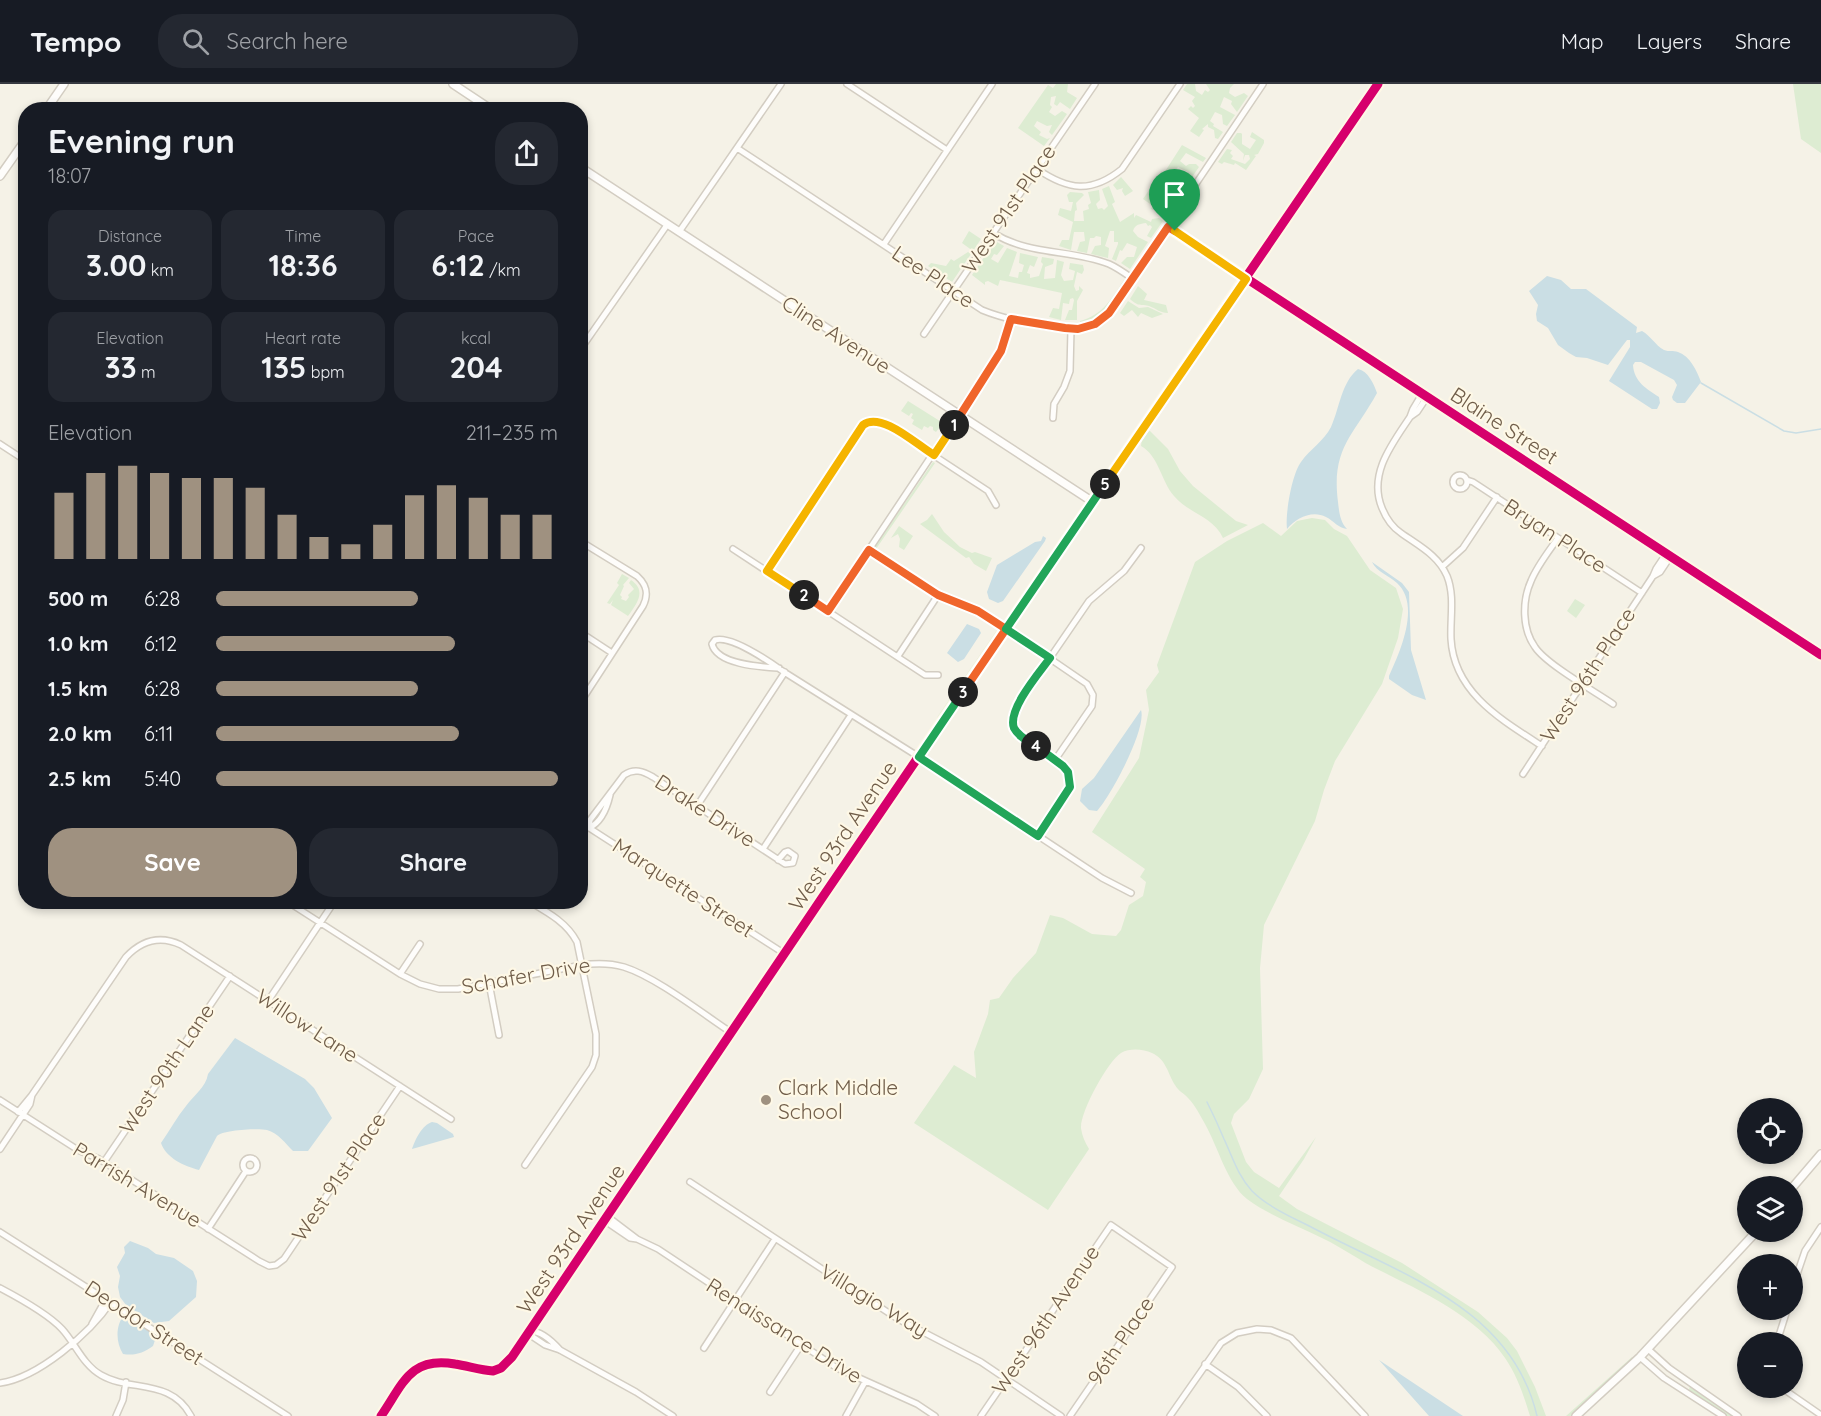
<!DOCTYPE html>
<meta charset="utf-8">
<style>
:root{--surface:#171b24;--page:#242831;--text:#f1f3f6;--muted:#9ea1a6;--line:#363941;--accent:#9f9180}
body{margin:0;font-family:Quicksand,sans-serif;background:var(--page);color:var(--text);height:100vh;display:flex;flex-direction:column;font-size:22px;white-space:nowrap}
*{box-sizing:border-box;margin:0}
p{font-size:20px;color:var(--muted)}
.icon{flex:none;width:33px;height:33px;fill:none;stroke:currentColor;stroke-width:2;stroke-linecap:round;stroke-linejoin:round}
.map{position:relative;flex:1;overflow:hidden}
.sheet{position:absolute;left:18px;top:18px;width:570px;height:807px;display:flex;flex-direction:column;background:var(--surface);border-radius:24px;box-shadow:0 3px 9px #0003}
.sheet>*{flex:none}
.fabs{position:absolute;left:1737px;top:1014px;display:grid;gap:12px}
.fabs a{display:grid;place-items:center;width:66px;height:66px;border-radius:50%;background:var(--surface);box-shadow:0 3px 9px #0003;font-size:30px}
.pin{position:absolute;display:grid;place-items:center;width:51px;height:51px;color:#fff;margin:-62px -26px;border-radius:50% 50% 50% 0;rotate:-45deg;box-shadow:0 0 6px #0007}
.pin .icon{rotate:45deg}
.km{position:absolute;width:30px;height:30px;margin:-15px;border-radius:50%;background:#222;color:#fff;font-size:16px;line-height:30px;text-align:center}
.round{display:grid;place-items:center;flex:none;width:63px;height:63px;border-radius:24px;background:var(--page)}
.overview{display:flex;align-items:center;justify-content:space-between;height:102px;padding:0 30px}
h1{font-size:33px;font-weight:700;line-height:45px}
.stats{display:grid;grid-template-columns:repeat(3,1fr);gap:9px;height:102px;padding:6px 30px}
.stats div{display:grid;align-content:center;border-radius:15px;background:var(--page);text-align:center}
.stats b{font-size:30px;font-weight:700}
.stats small{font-size:16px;font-weight:400}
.stats p{font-size:16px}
.chart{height:168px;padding:12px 30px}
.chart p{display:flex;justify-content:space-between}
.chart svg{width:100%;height:108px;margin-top:6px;stroke:var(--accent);stroke-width:6}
.button{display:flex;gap:12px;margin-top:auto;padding:12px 30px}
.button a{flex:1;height:69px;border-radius:24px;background:var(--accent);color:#fff;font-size:24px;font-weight:700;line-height:69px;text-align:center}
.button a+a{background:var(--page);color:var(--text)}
ul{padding:0 30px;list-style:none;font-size:20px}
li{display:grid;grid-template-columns:96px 72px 1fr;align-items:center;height:45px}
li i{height:15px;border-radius:8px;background:var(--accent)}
header{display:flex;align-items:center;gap:36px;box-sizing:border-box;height:84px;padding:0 30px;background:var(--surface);border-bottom:2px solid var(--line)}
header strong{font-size:28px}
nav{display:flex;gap:33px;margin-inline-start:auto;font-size:21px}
.search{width:420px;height:54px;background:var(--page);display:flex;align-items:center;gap:15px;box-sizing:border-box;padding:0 21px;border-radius:24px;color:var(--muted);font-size:22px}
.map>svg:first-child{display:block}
</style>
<header>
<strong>Tempo</strong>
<div class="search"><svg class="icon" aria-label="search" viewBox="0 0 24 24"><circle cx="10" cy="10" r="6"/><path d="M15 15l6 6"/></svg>Search here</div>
<nav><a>Map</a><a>Layers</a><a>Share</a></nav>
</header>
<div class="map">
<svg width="1821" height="1332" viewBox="0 0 1821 1332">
<rect width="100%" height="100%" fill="#f5f2e7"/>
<path fill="#ddecd2" d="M1056,0H1068L1067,8L1077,14L1070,25L1060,18L1057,22L1054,20L1056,12L1051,13L1050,21L1052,23L1049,28L1055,32L1062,27L1067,30L1052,51L1049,48L1052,41L1047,42L1037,37L1034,42L1041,48L1039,51L1047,55L1050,54L1044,62L1018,44L1048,1L1053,4Z
M1187,0H1195L1196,7L1202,11L1205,6L1208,8L1210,6L1206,0H1234L1230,4L1229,9L1235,13L1244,9L1248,12L1237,28L1231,20L1232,17L1224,13L1220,23L1235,31L1227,42L1223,40L1222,31L1215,28L1210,37L1214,40L1213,42L1223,48L1218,55L1215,54L1214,46L1208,43V40L1202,45L1204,46L1199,53L1190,47L1199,34L1188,25L1191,22L1193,24L1195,22L1192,17L1195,13L1183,6Z
M1793,0H1821V69L1801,55Z
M1252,48L1264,56V59L1258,70L1254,71L1256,72L1246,86L1235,79L1234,81L1224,78L1222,80L1218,78L1227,65L1232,66L1230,69L1233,72L1231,75L1245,80L1250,75L1249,71H1245L1243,77L1244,70L1231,58L1237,49H1241L1242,50V60L1250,65L1256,56L1250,53Z
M1182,61L1206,74L1203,78L1186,69L1180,77L1186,82L1189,80H1196L1199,83L1190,96L1187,97L1184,94L1188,88L1178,83L1176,86L1174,85L1172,92L1187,101L1184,106L1180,101L1171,97L1168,99L1165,98L1161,104L1169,110L1173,107L1180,108L1181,111L1175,119L1156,108L1153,118L1161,124L1165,121L1170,124L1164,134L1161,132V129L1151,125L1153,122L1143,115L1162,87L1161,91L1165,93L1167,91L1164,89Z
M1121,93L1133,107L1125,112L1122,107L1123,104L1117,106L1113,101Z
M1109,102L1115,118L1112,120L1120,138L1134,129V134L1136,131L1151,138L1152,135L1159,134L1163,137L1151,154L1147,152L1152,143L1150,141L1148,142L1146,139C1140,140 1135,140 1133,147L1138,153L1148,158L1130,185L1121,179L1127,173H1134L1137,163L1127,159L1122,167L1120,166L1116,177L1112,175L1118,160V158H1114V147H1110L1105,162L1109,164L1108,174L1091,170L1095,162L1101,161V153L1096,152L1094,154H1090L1087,169L1077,167L1080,158L1085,157L1084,148H1074L1071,166L1059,162L1062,156H1069L1073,138L1058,131L1060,124L1071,127L1073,118H1069L1067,111L1070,108L1082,109L1084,111L1076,119L1077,126L1075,127L1074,137H1084L1083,127L1089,125L1088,121L1091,119L1088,108L1099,106L1100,116L1096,120L1098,125L1102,124L1104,126L1108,122L1102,105Z
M969,147L981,155L973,167L962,159Z
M995,157L1004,162L997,171L994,170L991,175L998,179L1007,164L1017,168L1009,192L1018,194L1019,188H1022L1024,181L1019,179L1020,169L1038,173L1034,183L1030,181L1027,189L1030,190V194L1039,192L1043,180L1041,178L1042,173L1054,175L1053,180L1045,183L1044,195L1055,194L1057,176L1064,178L1061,191L1064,197L1073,196L1075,187L1069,185L1070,179L1083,181L1084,186L1082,190L1077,188L1074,202L1076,207L1079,206V202L1083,206L1077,217V236H1065L1069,226H1072L1074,216L1073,214L1070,215L1069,220L1063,219L1061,236L1049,233L1053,224L1059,225L1062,209L1000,196L998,202L988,197L985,198V201L972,191Z
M968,168L971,170L952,198L928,182L931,179L946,182L951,175L954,177Z
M1124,196L1126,197L1125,200C1113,218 1103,234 1080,241V237C1103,231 1112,214 1124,196Z
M1138,202L1147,210L1144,216L1166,221L1168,229C1160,229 1157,225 1149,222C1140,219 1141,224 1131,216L1130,215Z
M1128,217L1139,224L1148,223L1163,230L1152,234L1141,229L1138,233L1132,226L1124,232L1120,229Z
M908,317L943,339L936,348L933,346V343L930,342L928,344L924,342L922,346L912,340L914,336L911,334L913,330L911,329L909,332L901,327Z
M1147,347H1150L1168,365L1180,387L1193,402L1236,437L1248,441L1223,454C1214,433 1188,429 1174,412C1161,397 1159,372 1141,362L1142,354Z
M933,378L935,379L876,465V461Z
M932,430L944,448L960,463L972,469L975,468L992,474L986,487L974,480L969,473L966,474L920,440L927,436Z
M1312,434L1325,436L1334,445L1347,452L1370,486L1396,504L1403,525L1398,554L1382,600L1335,677L1324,706L1315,737L1264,841L1260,884L1263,985L1249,1015L1234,1030L1231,1039L1246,1078L1254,1088L1279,1104L1316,1053L1304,1075L1279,1112L1297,1125L1402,1179L1478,1228L1507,1254L1517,1267L1535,1303L1546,1332H1530C1524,1312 1517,1291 1505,1274C1478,1233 1421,1207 1379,1186C1360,1177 1343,1164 1324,1155C1298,1142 1270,1132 1247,1115C1227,1099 1218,1063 1205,1040C1200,1031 1195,1021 1188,1014C1184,1009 1178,1007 1175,1001C1168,990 1166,975 1152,969C1143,965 1130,964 1121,969C1108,977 1080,1028 1081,1044C1082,1052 1085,1058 1089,1065L1048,1126L914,1039L954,981L976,994L974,968L988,930L990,916L999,914L1013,894L1036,869L1050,831L1063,834L1092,850L1116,852L1121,846L1129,821L1143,812L1146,798L1140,793L1145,785L1092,748L1139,674L1149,626L1146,606L1159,588L1157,581L1195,478L1227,457L1263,439L1281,452L1297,437Z
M899,442L913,452L904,466L899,463L900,455L898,450L891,454Z
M622,490L629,494L623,501L624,502L620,511L622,513L621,515L626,517L629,513L628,511L634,505L629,499L631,496C647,507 637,519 628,532L611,521L613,516L610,520L607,519L619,501L617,499Z
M1575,515L1585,521L1576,534L1567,527Z
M997,546L989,566L936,644L934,642L938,632Z
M1632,1273L1634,1275L1572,1332H1566Z
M1690,1302L1692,1303L1735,1332H1727L1689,1306Z"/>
<path fill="#cadee4" d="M1547,192L1561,196L1571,205H1586L1637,243L1636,249L1642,247C1651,252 1655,261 1664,266C1669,268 1673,266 1678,268C1690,272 1697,287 1701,298L1685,319H1677L1673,316L1672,313L1677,301L1674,296L1641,278H1635L1633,281C1634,298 1647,305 1659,313L1660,319L1657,325H1652L1609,297L1630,263V256H1627L1608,281L1587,274L1576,273L1569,269L1558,261L1548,244L1537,237L1536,230L1538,221L1529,207Z
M1358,285C1368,287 1374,300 1377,309C1354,351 1331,364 1338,418C1339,427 1340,438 1347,445C1338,444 1334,437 1326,433C1312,426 1296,434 1287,445C1285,430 1292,390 1301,378C1310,365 1324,357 1331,343C1340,323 1341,299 1358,285Z
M1043,452L1046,454L1045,457L1003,517L998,519L989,515L987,508L997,481L1035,458L1041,457Z
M1372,478L1402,499L1409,508L1411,566L1426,616L1412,611L1389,595V592C1400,568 1421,521 1397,499C1388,491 1377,488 1372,478Z
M967,540L979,545L981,549L964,575L958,578L947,569Z
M1141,626C1147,644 1111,712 1097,727L1089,726L1080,717L1082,705L1094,694Z
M235,954L305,995L314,1004L332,1034L308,1067H293C286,1060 278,1049 267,1046C258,1044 222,1046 217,1052L199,1086C184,1082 166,1074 161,1059C170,1046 177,1033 186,1022C194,1011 206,1003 208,990Z
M432,1038L437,1039L453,1050L454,1053L412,1065C415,1056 422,1041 432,1038Z
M130,1157L148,1164L156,1170L174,1174L193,1187L197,1197L196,1213L169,1237L154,1239L126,1221L120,1213L118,1203L120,1192L117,1183L125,1169L124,1163Z
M124,1231L154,1249L156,1253L153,1262C143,1269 135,1272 123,1270C116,1259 115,1242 124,1231Z
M1379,1276L1463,1332H1429Z"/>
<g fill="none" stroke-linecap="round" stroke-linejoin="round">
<path stroke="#cadee4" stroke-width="1.5" d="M1701,299L1784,347L1796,349L1821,345
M1207,1018C1213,1030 1219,1043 1224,1055C1233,1074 1238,1092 1252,1107C1269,1124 1294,1134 1315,1145C1402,1191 1512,1224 1537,1332"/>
<defs>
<path id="minor" d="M847,0L947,66
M737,64L982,226C1004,235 1062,249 1085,244C1095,241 1102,236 1109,229L1263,0
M1037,85C1068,106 1091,110 1122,85L1180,0
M1168,143L1821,571
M679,148L781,0
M993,149C1030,172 1071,165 1109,180C1118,184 1126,190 1133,195
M884,160L992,0
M924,250L1095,0
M580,266L667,141
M1427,313L1417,328L1410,333C1392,360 1368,390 1382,424C1386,434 1392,443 1401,449C1419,462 1438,471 1447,492C1455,512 1450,534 1451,555C1454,609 1502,636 1542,662
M1410,333L1413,325L1422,310
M1053,334L1054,320L1064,303L1070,287L1071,245
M0,360L26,377
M1453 398a7 7 0 1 1 14 0a7 7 0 1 1-14 0Z
M1467,396L1473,398L1642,509
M1558,454C1549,467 1537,482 1531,497C1522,517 1522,545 1535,563C1546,580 1594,607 1613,620
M580,457L637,492C647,501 649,510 643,522L580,619
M733,465L925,591H938
M869,466L938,511L978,527L995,537L1087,600L1093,611L1092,622L1055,676
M1442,483L1463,464L1497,413
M767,487L858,347L863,341L871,337L886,340L988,407L996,421
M1653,492L1660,488L1670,473
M828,527C885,442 942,357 998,272L1005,259L1011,235
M580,548L612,569
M898,572L938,511
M779,584C762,583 717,581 712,560L715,556C731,551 770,578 784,588L919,673L1102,794L1131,809
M1523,690L1653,492L1656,485L1666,470
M697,722L785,588
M580,738L785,870
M589,744L590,736L624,691C634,684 643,687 653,693L785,780L793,779L795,772L788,767L785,768L778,776
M589,744C602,738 607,724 610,711
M1038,752L1070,703L1068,688L1063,682L1018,650L1013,643V628L1089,517L1124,487L1141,464
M763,765L851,631
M288,818L400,890L420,900L439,905H458L582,881C596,879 610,879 624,883C656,893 703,930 732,949
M400,890L420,860
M489,899L499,951
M268,917L334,818
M32,1011L126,873C142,856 160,851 181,861L451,1035
M0,1016L78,1066L99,1075L259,1177L269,1182L276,1181L284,1175L400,1002
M0,1065L30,1020L32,1011L18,1028
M243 1081a7 7 0 1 1 14 0a7 7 0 1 1-14 0Z
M104,1078L230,892
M525,1081L592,983L596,971V950L577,858C567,839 549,829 530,818
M690,1098L898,1235L981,1278L1061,1332
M608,1133L637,1155
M605,1137L630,1154L637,1155L658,1165L837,1284L917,1320L935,1332
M208,1145L246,1087
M0,1148L288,1332
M0,1204C19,1214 47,1229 62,1245C75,1259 83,1281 101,1291C130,1308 171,1294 191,1332
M1792,1205L1805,1167L1821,1143
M92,1240L106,1215
M530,1247L533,1253L545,1261L560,1266L636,1308L673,1332
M530,1247C542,1247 553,1258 560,1266
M1777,1258L1787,1226
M704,1264L775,1155
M1648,1265L1669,1284L1738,1332
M1640,1273L1664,1294L1723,1332
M1205,1280L1238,1303L1267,1332
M0,1299C38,1294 90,1249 111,1218
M1782,1304L1821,1331
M770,1308L801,1261
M116,1332L123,1316L126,1298
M846,1332L865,1298
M981,1332L1111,1141L1172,1183L1070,1332
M1170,1332L1221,1259L1237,1249L1257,1245L1271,1246L1291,1254L1365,1332"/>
<path id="tertiary" d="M453,0L492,26
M46,26L64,0
M580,83L1093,418
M0,92L26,55
M1792,1104L1821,1070
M381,1332C403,1300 410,1272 455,1280C468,1282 480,1286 493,1287L501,1284L512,1273L824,811L1378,0
M1576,1332L1640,1273L1756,1148"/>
</defs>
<use href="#minor" stroke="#d3cdc2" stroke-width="8"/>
<use href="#tertiary" stroke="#d3cdc2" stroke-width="10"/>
<use href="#minor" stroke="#fefdfb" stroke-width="5"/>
<use href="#tertiary" stroke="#fefdfb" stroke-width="7"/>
<defs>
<path id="cycleway" d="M1168,143L1821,571
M381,1332C403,1300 410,1272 455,1280C468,1282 480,1286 493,1287L501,1284L512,1273L824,811L1378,0"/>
</defs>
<use href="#cycleway" stroke="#fef8e6" stroke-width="13"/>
<use href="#cycleway" stroke="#d6006c" stroke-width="9"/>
</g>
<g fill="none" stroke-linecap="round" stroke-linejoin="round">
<defs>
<path id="split-1" d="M954,341L1001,267L1011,235L1065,244L1078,245L1095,240L1109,229L1168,143L1175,147"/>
<path id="split-2" d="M804,511L767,487L863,341C881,327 917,361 934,371L954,341"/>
<path id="split-3" d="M804,511L828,527L869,466L938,511L978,527L1006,545L963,608"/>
<path id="split-4" d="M963,608L919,673L1038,752L1070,703L1068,688L1063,682L1036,662"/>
<path id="split-5" d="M1036,662C1028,657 1018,652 1014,644C1007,626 1039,589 1050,574L1006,545L1105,400"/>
<path id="split-6" d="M1105,400L1246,195L1175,147"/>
</defs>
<use href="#split-1" stroke="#fff" stroke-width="12"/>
<use href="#split-2" stroke="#fff" stroke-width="12"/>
<use href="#split-3" stroke="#fff" stroke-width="12"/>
<use href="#split-4" stroke="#fff" stroke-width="12"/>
<use href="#split-5" stroke="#fff" stroke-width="12"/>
<use href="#split-6" stroke="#fff" stroke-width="12"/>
<use href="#split-1" stroke="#f0652b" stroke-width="8"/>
<use href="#split-2" stroke="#f5b400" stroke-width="8"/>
<use href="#split-3" stroke="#f0652b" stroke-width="8"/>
<use href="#split-4" stroke="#22a559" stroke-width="8"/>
<use href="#split-5" stroke="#22a559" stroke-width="8"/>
<use href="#split-6" stroke="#f5b400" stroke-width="8"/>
</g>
<circle fill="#9f9180" stroke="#fef8e6" stroke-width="2" cx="766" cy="1016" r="6"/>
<g text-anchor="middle" stroke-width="4.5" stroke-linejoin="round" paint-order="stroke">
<g font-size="21" fill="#705d49" stroke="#fef8e6">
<text transform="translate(1009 125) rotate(-56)" y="7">West 91st Place</text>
<text transform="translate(933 193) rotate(34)" y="7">Lee Place</text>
<text transform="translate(836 251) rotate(33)" y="7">Cline Avenue</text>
<text transform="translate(1504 342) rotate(33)" y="7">Blaine Street</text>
<text transform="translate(1555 452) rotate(33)" y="7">Bryan Place</text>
<text transform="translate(1588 591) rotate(-57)" y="7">West 96th Place</text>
<text transform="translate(705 727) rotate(33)" y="7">Drake Drive</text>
<text transform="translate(843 752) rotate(-56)" y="7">West 93rd Avenue</text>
<text transform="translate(683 804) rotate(33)" y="7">Marquette Street</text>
<text transform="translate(526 892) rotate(-10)" y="7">Schafer Drive</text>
<text transform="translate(307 942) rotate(33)" y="7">Willow Lane</text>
<text transform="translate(167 985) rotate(-56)" y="7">West 90th Lane</text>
<text transform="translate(339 1093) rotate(-56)" y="7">West 91st Place</text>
<text transform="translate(137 1101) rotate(31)" y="7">Parrish Avenue</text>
<text transform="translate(571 1155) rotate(-56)" y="7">West 93rd Avenue</text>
<text transform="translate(874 1217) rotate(31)" y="7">Villagio Way</text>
<text transform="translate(1046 1236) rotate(-56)" y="7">West 96th Avenue</text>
<text transform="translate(144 1239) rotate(33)" y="7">Deodor Street</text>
<text transform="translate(784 1247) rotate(32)" y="7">Renaissance Drive</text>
<text transform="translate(1121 1257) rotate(-56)" y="7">96th Place</text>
</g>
<g font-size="21" fill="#705d49" stroke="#fef8e6" text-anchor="start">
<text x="778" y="1011">Clark Middle<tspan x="778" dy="24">School</tspan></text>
</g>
</g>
</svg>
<div class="fabs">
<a><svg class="icon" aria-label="locate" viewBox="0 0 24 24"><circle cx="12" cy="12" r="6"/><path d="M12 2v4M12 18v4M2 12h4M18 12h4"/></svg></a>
<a><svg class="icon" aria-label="layers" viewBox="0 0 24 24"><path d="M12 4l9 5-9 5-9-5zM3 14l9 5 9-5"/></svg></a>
<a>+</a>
<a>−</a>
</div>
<div class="pin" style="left:1175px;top:147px;background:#1e9e55"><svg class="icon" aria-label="arrive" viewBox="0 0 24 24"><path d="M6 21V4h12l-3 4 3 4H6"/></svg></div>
<b class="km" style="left:954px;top:341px">1</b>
<b class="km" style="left:804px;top:511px">2</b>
<b class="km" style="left:963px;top:608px">3</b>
<b class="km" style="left:1036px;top:662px">4</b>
<b class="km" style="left:1105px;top:400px">5</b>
<section class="sheet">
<div class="overview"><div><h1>Evening run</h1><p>18:07</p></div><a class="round"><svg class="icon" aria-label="share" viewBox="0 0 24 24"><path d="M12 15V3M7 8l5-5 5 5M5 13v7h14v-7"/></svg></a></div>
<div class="stats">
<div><p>Distance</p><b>3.00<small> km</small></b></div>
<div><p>Time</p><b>18:36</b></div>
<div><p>Pace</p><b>6:12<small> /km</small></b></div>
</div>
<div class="stats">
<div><p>Elevation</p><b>33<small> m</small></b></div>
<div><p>Heart rate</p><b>135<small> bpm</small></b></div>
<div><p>kcal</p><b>204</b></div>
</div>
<div class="chart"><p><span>Elevation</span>211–235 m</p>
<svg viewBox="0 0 160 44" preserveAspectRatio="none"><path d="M5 44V17M15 44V9M25 44V6M35 44V9M45 44V11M55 44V11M65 44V15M75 44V26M85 44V35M95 44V38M105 44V30M115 44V18M125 44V14M135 44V19M145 44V26M155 44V26"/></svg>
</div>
<ul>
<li><b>500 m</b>6:28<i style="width:59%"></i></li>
<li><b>1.0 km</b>6:12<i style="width:70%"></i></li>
<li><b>1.5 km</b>6:28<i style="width:59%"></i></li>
<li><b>2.0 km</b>6:11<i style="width:71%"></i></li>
<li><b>2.5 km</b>5:40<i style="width:100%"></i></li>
</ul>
<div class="button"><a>Save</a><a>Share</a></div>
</section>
</div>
